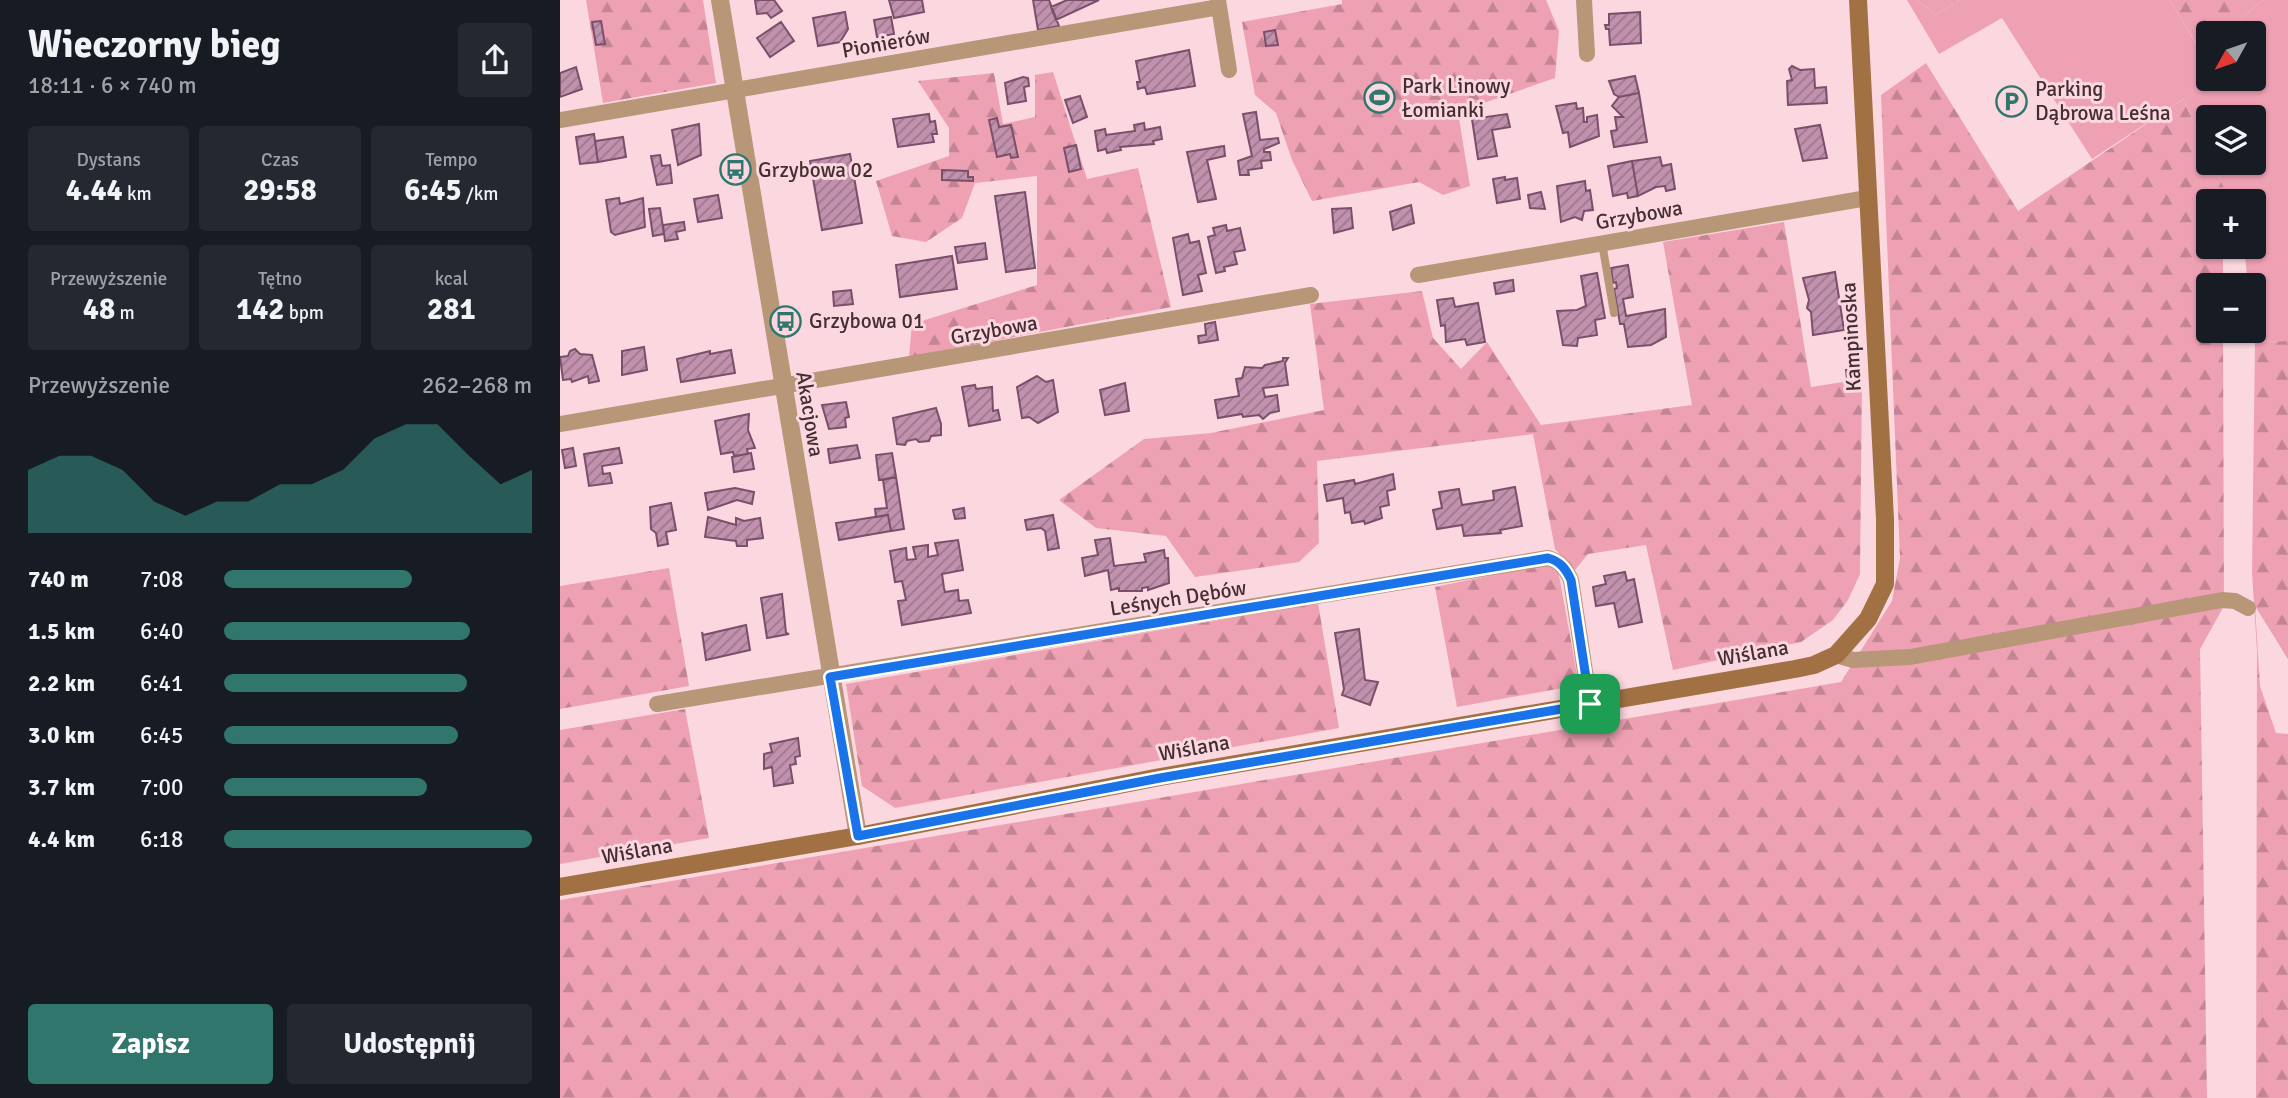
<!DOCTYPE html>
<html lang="pl">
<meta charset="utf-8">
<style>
:root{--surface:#171b24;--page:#242831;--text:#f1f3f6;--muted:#9ea1a6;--accent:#30766d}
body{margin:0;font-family:Signika,sans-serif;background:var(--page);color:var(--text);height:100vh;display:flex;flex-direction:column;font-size:26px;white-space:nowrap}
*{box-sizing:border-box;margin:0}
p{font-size:23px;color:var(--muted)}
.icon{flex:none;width:38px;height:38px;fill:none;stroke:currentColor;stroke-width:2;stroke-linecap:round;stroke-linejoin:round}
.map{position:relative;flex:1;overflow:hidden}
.side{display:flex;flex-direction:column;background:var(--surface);width:560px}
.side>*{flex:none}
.needle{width:46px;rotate:230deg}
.tools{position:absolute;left:1636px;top:21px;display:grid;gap:14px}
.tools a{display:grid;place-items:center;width:70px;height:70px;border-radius:7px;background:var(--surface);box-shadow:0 2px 5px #0004;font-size:35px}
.pin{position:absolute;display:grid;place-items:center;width:60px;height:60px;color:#fff;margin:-30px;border-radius:14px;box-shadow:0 4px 10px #0006}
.round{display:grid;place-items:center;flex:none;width:74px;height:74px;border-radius:7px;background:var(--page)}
.head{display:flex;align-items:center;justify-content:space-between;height:119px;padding:0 28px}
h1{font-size:38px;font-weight:800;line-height:52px}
.figures{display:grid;grid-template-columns:repeat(3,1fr);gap:10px;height:119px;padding:7px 28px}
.figures div{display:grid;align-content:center;border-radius:7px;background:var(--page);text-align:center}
.figures b{font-size:30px;font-weight:800}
.figures small{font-size:19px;font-weight:400}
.figures p{font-size:19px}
.chart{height:196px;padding:14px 28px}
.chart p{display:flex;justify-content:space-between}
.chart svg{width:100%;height:126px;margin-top:7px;fill:var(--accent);opacity:.7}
.primary-button{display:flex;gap:14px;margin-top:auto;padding:14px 28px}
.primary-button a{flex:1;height:80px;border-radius:7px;background:var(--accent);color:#fff;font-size:28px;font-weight:800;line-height:80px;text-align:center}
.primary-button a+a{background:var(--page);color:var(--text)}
ul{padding:0 28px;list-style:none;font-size:23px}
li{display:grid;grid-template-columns:112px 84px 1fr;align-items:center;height:52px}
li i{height:18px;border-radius:9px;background:var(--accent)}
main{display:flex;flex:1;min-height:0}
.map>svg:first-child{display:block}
</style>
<main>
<section class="side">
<div class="head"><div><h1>Wieczorny bieg</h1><p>18:11 · 6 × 740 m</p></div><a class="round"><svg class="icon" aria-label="share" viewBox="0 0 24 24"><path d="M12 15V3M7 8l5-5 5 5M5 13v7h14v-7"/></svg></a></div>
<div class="figures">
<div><p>Dystans</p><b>4.44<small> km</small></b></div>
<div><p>Czas</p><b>29:58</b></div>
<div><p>Tempo</p><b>6:45<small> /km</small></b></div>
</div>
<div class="figures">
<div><p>Przewyższenie</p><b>48<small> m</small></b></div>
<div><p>Tętno</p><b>142<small> bpm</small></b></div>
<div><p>kcal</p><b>281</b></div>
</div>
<div class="chart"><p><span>Przewyższenie</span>262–268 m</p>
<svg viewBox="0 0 160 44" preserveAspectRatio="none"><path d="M0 44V22L10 17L20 17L30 22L40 33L50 38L60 33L70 33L80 27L90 27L100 22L110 11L120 6L130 6L140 17L150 27L160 22V44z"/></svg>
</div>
<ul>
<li><b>740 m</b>7:08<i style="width:61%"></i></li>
<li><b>1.5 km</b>6:40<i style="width:80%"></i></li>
<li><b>2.2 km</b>6:41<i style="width:79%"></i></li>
<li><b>3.0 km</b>6:45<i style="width:76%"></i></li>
<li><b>3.7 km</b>7:00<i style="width:66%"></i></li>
<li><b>4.4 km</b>6:18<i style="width:100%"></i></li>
</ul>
<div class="primary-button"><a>Zapisz</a><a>Udostępnij</a></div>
</section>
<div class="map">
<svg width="1728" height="1098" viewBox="0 0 1728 1098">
<defs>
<pattern id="forest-firs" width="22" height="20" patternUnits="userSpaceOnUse" patternTransform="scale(1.75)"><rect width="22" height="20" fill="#efa1b4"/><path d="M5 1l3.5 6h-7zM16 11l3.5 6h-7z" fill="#c38493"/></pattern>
<pattern id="building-hatch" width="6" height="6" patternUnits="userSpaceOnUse" patternTransform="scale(1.75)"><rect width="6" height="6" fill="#c191ad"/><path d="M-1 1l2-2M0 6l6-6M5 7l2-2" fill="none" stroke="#9e778d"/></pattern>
</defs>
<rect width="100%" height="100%" fill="#fbd7df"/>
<path fill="#efa1b4" d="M1347,0H1357L1376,15L1399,0H1610L1641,52L1648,47V79H1694V33H1664L1703,0H1728V341L1695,342L1694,285H1688L1684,247H1694V201H1670L1653,163H1694V117H1648V154L1623,99L1532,159L1442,18L1379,54Z"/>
<path fill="url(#forest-firs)" d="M26,0H143L156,83L43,103Z
M782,0H986L999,31L995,78L898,112L910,186L883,195L859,182L752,201L732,160L716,113L695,95L682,22L782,4Z
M1357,0H1399L1376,15Z
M1610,0H1703L1664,33H1648V47L1642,53Z
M1366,63L1458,211L1623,99L1648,154V163H1653L1670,201H1648V247H1668L1663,254V285H1648V331H1663L1664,606L1640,649L1647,1098H0V900L1281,682L1332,601L1340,558L1321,95Z
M493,72L527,179L578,168L611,307L349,357L352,324L477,285V176L415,183L402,218L366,242L332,236L316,181L389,156V128L358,81L434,73L443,124L475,117V75Z
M1224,222L1251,387L1302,379L1300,574L1288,600L1273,620L1241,642L1113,670L1086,545L1028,554L1015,570L995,549L973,434L757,461L759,543L739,562L635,577L606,536L536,528L499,500L584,439L651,433L764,410L750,304L862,291L873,338L901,369L927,342L981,425L1132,405L1103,242Z
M1728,341V659L1695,606L1700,686L1716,733L1728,734V1098H1696L1697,651L1692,572L1695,342Z
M991,563L998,570L1019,685L897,707L875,587Z
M109,568L129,686L0,709V586Z
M758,603L779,728L335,808L302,786L286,684Z
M125,709L149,838L0,864V730Z"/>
<path fill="url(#building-hatch)" stroke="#7a4f69" stroke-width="2" d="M195,0H214L222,11L211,18L207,13L197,14Z
M329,0H362L364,12L334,18Z
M473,0H489L499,26L478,30Z
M507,0H539L496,20L491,7Z
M285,12L288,29L280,42L258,46L253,18Z
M1080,12L1081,43L1050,45L1049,29H1046L1045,25H1049V14Z
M331,17L334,34L317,37L314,20Z
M41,21L45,44L36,45L32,22Z
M221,22L234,41L210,57L197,38Z
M715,30L718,45L706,46L704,32Z
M629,50L635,86L587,94L585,87L578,89L577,82H580L576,61Z
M1232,66L1240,70L1254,69L1255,88L1266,87L1267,103L1228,105L1227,81L1232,80L1229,69Z
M16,67L22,89L0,97V73Z
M1075,76L1079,93L1059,97L1054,94L1049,81Z
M463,77L468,78L469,86L464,87L466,101L448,104L445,83Z
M1079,93L1087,142L1054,147L1051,131L1057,130L1055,117H1063L1052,106L1059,97Z
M520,96L527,117L513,123L505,100Z
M1016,103L1017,109L1023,108L1024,122H1027V117L1037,115L1039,136L1010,147L1008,132L1003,133L996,106Z
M696,112L700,140L718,138L719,143L704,149V152H710L711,160L701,161L702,168L688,170L689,175H680L678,161L692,156L683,114Z
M369,114L370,122L375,121L377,134H372L374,142L338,147L333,119Z
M947,114L950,127L932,130L937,156L918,159L912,119Z
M437,118L439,127L451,125L458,157L451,158L450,154L437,157L429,120Z
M584,123L585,130L600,127L602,139L593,141L594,144L560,147L561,150L547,153L546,149L538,151L535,131L545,129L546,135L575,131L574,125Z
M139,124L141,155L118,165L112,130Z
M1260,125L1267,158L1243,161L1235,129Z
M34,134L38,162L20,164L16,137Z
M63,137L66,157L38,162L35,141Z
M516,145L521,169L509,172L504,148Z
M664,146L665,156L647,160L656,199L638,202L627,152Z
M290,154L302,223L262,230L250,161Z
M100,155L102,166L110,165L112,183L97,185L91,156Z
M1100,157L1102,166L1111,164L1115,189L1106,191L1105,186L1096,187L1078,196L1072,161Z
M1072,161L1078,196L1068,198L1067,193L1053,196L1048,166Z
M382,170L408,171V177H413V181L382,180Z
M945,177V180L957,178L960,199L937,203L933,179Z
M1025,181L1026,191L1030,190L1033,210L1024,211L1022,220L1015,217L1001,222L997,186Z
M465,192L475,268L446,272L435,196Z
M981,192L985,209L970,208L968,195Z
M158,195L162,218L138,222L134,199Z
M59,198L60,204L83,198L85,227L55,235L51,232L46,200Z
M851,205L854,223L833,230L830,212Z
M100,208L104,234L93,236L89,209Z
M791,208L793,228L774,233L772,209Z
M124,222L125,230L116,232L118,239L105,241L103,225Z
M666,225L667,231L680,228L685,250L674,252L677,264L664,267L665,271L656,273L648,237L655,235L653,228Z
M628,234L630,243L639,241L646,273L638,275L642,291L623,295L613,238Z
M425,243L427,259L398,263L395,247Z
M392,256L397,289L340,297L336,265Z
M1068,265L1073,297L1063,299L1066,316L1105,309L1106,337L1091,345L1068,347L1064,324H1060L1054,289L1057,288L1056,282L1053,283L1051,268Z
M1275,272L1284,330L1253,335L1251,312L1247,308L1249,300L1243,278Z
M1037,273L1045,318L1035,320L1037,335L1018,338L1017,346L1003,345L997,311L1017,310L1026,306L1021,276Z
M953,280L954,291L936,294L934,283Z
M291,290L293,304L274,306L273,292Z
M893,298L895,307L918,303L925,342L907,345L905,339L886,342L885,325L881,326L877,300Z
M655,322L658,340L639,343L638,336L646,335L645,324Z
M84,347L87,370L62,375V351Z
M15,349L20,354L32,355L39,381L29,383L28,376L12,382L11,379L3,380L0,357L8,356L10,351Z
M171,350L175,373L121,382L117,359L150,351V354Z
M723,358H728L725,363L728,385L703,388L705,397L717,395L719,411L710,413L703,419L699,415L683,417L682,414L658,418L655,400L679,396L676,379L682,378L685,367L702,368L705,365L723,361Z
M1299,369L1300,378L1287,379L1286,370Z
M477,376L486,382L493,380L498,412L478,423L469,417L462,418L457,387Z
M565,383L569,411L545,415L540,390Z
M415,385L416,389L432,387L433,411L438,410L440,420L409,426L402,387Z
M286,402L289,417L285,418L286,427L269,429L262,405Z
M376,408L381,424V435L371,436L369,441L359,442L356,439L347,441L345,445L337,444L333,418Z
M189,414L188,430L195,448L187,449L188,454L174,456L173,452L161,454L155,421Z
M297,445L300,458L270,463L268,449Z
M13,448L16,466L5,468L2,450Z
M59,448L62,463L42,466L43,474L50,473L52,483L29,486L24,454Z
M191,453L194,469L174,472L172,457Z
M332,453L336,477L319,480L316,455Z
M833,474L835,489L827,491L829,505L820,507L822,518L805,524L804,521L792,523L790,512L785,513L783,498L767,501L764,485L794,480L795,484Z
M336,477L344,529L331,531L328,515L316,517L315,509L327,508L323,480Z
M955,487L962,526L940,530L941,533L904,536L902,525L877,529L873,510L882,508L879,492L899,489L902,505L934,500L933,491Z
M175,488L194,492L192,504L177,500L148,510L145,493Z
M111,503L116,530L106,532L108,544L98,546L96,533L91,529L90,507Z
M404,508L405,518L395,519L393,510Z
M328,515L331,531L279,540L276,523Z
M493,515L499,548L488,550L485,531L481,528L467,530L465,520Z
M148,517L176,525V518L184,521L200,518L203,538L187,540V546H177L176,541L145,537Z
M550,538L554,566L586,562L584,554L604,550L605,558H608L609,583L588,590V587L582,588V591H559V588L551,590L548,570L525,576L522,558L538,555L535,540Z
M398,540L403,570L382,574L384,588L385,592L398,590L399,601L408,600L411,613L342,625L338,601L346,600L342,581L335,582L330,551L346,548L347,560L356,559L353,547L368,545V557L378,555L375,543Z
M1065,572L1067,581L1074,579L1082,622L1059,627L1054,603L1036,606L1033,587L1046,584L1044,576Z
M222,594L226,633L229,634L207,638L201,598Z
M186,625L190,650L146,660L142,632L143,635Z
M799,629L805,680L818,682L810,705L782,695L784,689L775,633Z
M238,738L240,756L235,757L236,764L230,765L233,783L214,786L212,767L204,769V754L212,752L210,744Z"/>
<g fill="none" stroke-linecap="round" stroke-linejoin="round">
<path stroke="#b89678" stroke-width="8" d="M1042,243L1054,313"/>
<path stroke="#b89678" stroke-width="16" d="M658,0L669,70
M1024,0L1027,54
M0,120L659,7
M858,275L1307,198
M0,424L751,295
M1276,655L1293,660L1350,657L1662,600L1675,601L1688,608
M97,704L988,558C1000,561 1006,569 1011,580L1030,704"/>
<path stroke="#b89678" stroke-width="18" d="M160,0L298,836"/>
<path stroke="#a27143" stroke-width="18" d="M0,887L298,836L600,777L1235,669L1254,665L1276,655L1308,619L1325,584V519L1298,0"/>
</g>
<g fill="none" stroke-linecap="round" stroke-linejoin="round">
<defs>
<path id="route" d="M988,558C1000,561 1006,569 1011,580L1030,704L600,778L298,836L270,677Z"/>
</defs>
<use href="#route" stroke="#fff" stroke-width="14"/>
<use href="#route" stroke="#1a73e8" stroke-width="9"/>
</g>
<defs>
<symbol id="stadium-ring" viewBox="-11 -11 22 22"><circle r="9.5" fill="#fbd7df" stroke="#30766d" stroke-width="1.5"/><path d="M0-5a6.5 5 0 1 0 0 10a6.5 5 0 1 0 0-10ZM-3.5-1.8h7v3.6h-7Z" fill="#30766d"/></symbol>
<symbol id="parking-ring" viewBox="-11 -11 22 22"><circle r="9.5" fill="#fbd7df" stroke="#30766d" stroke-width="1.5"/><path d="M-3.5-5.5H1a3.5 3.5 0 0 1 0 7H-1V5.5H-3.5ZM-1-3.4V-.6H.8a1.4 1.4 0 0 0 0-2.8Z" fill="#30766d"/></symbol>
<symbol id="bus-ring" viewBox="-11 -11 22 22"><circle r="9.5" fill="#fbd7df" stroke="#30766d" stroke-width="1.5"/><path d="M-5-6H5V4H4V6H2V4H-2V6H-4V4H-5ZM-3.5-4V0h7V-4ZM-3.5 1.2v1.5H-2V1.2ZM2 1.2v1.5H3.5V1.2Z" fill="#30766d"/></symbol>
</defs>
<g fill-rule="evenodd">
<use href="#stadium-ring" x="802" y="80" width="35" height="35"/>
<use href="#parking-ring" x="1434" y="84" width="35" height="35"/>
<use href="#bus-ring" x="158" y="152" width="35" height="35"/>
<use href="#bus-ring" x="208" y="304" width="35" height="35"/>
</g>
<g text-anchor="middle" stroke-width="6" stroke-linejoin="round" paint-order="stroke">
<g font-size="21" fill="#442d33" stroke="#fbd7df">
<text transform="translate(326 43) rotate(-10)" y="7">Pionierów</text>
<text transform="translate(1079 215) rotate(-10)" y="7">Grzybowa</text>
<text transform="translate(434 330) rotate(-10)" y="7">Grzybowa</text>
<text transform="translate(1291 337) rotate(-93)" y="7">Kampinoska</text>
<text transform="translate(250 414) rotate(81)" y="7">Akacjowa</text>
<text transform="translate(618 598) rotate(-9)" y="7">Leśnych Dębów</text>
<text transform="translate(1193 653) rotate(-10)" y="7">Wiślana</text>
<text transform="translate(634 748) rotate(-10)" y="7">Wiślana</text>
<text transform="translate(77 851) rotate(-10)" y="7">Wiślana</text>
</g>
<g font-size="21" fill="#442d33" stroke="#fbd7df" text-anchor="start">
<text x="842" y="93">Park Linowy<tspan x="842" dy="24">Łomianki</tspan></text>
<text x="1475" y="96">Parking<tspan x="1475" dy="24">Dąbrowa Leśna</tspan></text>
<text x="198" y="177">Grzybowa 02</text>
<text x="249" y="328">Grzybowa 01</text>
</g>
</g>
</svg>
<div class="tools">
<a><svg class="needle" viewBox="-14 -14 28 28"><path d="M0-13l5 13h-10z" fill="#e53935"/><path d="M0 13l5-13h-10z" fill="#9ea1a6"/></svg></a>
<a><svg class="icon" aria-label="layers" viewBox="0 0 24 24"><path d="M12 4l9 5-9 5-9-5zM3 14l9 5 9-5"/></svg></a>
<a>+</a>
<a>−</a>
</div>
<div class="pin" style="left:1030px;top:704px;background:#1e9e55"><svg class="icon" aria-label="arrive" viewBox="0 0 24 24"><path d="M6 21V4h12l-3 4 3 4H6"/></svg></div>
</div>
</main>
